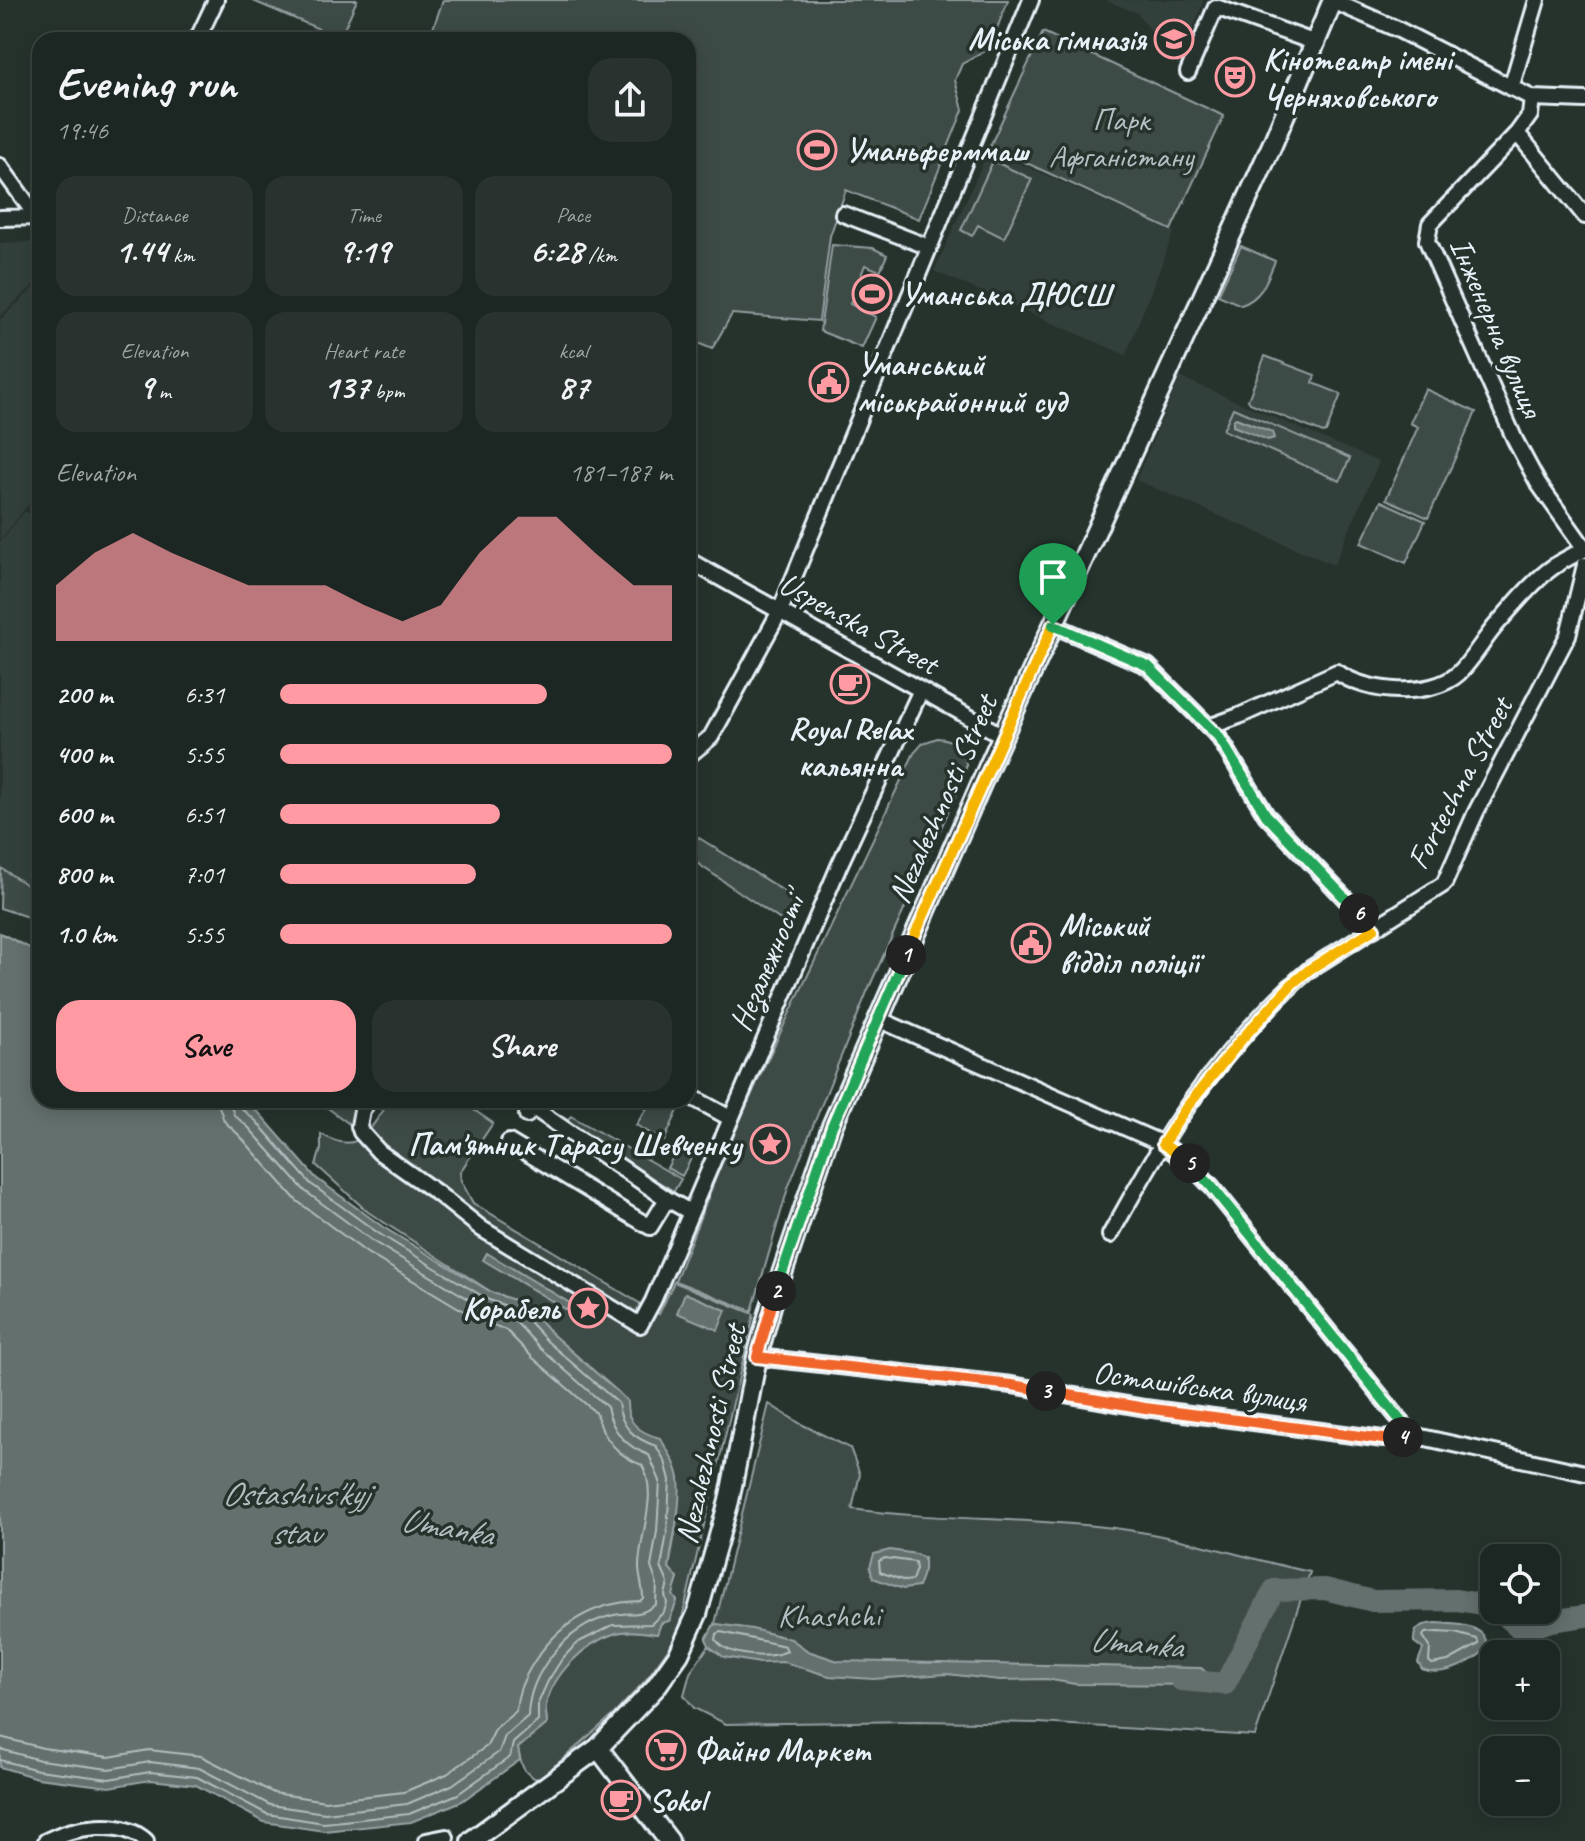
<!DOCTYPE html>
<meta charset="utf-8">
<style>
:root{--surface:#1c2622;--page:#29322f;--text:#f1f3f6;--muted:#a0a5a5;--line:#3a4340;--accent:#ff9aa2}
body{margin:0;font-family:Caveat,sans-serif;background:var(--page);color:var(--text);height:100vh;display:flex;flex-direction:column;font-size:30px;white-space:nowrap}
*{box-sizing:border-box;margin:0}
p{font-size:26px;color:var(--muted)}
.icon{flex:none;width:44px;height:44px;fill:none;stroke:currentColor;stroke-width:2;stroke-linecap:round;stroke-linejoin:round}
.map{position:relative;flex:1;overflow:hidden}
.panel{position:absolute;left:32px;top:32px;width:664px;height:1076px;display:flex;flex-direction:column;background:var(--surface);border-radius:24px;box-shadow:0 4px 20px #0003,0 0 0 2px var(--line)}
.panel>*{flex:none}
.controls{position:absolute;left:1480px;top:1544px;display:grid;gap:16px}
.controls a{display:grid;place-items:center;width:80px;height:80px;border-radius:16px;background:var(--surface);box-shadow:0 4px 20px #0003,0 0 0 2px var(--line);font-size:40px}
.pin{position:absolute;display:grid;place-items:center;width:68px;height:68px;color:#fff;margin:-82px -34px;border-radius:50% 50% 50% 0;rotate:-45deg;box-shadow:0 0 8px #0007}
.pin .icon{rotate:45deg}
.km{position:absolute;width:40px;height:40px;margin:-20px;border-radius:50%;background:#222;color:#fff;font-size:22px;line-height:40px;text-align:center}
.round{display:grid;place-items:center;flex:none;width:84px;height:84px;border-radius:24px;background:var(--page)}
.head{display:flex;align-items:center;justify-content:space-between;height:136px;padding:0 24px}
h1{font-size:44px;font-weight:700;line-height:60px}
.figures{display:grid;grid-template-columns:repeat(3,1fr);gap:12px;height:136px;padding:8px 24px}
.figures div{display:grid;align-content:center;border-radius:20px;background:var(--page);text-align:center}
.figures b{font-size:34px;font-weight:700}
.figures small{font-size:22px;font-weight:400}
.figures p{font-size:22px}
.chart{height:224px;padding:16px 24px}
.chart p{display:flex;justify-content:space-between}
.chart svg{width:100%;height:144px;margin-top:8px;fill:var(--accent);opacity:.7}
.primary-button{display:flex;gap:16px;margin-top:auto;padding:16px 24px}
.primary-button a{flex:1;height:92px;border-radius:24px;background:var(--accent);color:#111;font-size:32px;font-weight:700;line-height:92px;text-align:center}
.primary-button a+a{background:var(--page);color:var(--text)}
ul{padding:0 24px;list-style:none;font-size:26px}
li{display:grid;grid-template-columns:128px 96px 1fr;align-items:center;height:60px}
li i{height:20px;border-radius:10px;background:var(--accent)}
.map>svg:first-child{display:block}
</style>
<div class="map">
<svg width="1585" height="1841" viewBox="0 0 1585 1841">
<rect width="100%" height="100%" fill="#26332d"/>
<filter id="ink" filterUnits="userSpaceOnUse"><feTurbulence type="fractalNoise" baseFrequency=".0125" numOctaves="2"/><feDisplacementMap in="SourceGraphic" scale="16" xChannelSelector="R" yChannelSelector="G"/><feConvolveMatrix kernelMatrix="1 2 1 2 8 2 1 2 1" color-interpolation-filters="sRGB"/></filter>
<g filter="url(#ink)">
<path fill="#333f3a" d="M1105,0H1204L1179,66L1137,13Z
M989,150L1174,232L1126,355L934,271Z
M40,242V279L0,316V243Z
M40,282V490L0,540V320Z
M1180,377L1379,462L1334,565L1136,480Z
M25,511L40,520V894L0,867V542Z"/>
<path fill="#3e4b47" stroke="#939ea0" stroke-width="2" d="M251,0H357L340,38Z
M443,0H1008L989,49L962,64L955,80L963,110L919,219L846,190L830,236L819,321L732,314L712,349L688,339V40H429Z
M1043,32L1224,116L1171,230L990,146Z
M993,161L1032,179L1004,238L978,225L972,236L961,230Z
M832,245L873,248L887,255L880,271L865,265L850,304L876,317L862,348L820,331Z
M1241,246L1275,261C1267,280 1262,298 1241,305L1218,295Z
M1265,356L1315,375L1313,383L1341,394L1326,432L1323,433L1250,403L1248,400Z
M1425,389L1476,412L1428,518L1386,499L1418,427L1410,423Z
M1233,408L1350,458L1340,481L1223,430Z
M1381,501L1425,521L1406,563L1361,543Z
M937,738C959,739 971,756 964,777L867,992L788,1188L752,1311L675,1281L728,1147L763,1069L914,753L923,743Z
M688,831L798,900L785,923L688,857Z
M1,868L40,894V921L0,908Z
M317,1100H351L348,1104L359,1112L352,1126Z
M391,1100H459L493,1123L460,1172L461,1181L473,1203L641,1304L659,1314L674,1282L754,1314L678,1635L645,1681L614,1714L539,1780C522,1774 521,1764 518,1748L547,1724C547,1718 545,1711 546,1705C552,1675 585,1643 613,1634C627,1629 643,1632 657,1634L661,1623L669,1621L677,1601L672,1595L678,1579L669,1568L675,1534L679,1478L644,1434L634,1426L618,1392L554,1336L523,1303L493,1293L368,1212L316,1165L321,1149V1134C361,1158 368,1129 391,1100Z
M652,1100L682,1102L664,1141L636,1125Z
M571,1116L681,1179L674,1191L562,1125Z
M679,1145L694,1153L682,1176L667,1168Z
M769,1404L801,1424L850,1448L860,1474L852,1509C939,1521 1027,1517 1114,1528C1180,1536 1244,1558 1310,1572L1255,1736L1039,1723L918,1721L726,1724L694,1708L684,1695L690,1673L710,1644Z"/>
<path fill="#636f6d" stroke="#98a3a5" stroke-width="2" d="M1236,418L1272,432L1274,438L1268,440L1233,426V420Z
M0,933L40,953V1100H244L261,1115L316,1178L383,1227L436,1259L493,1293L523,1303L554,1336L618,1392L627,1401C626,1423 640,1433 660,1438C668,1451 677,1464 679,1479C682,1508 672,1539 669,1568L678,1578L673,1595L677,1601L669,1621L661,1623L657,1634C643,1632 627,1629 613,1634C585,1643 552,1675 546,1705C545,1711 547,1718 547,1724L518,1748L520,1760L462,1801L411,1822L324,1831L264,1822L196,1785L150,1780L110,1787L37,1778L0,1767Z
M487,1253L593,1317L589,1323L483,1260Z
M685,1293L726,1310L718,1330L677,1313Z
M890,1550L916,1554L924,1558V1570L918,1587L903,1589L873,1578L870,1567L874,1554Z
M1437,1623C1455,1624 1488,1624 1487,1648C1472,1663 1442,1678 1422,1669L1418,1662L1423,1649L1414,1642C1413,1626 1423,1624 1437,1623Z
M717,1624L752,1629L791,1639L808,1651L838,1661L1201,1668L1207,1673L1208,1685L1075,1684L1046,1679L1000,1680L947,1674L873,1679L829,1676L784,1662L760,1663L724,1657L710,1647L706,1639L713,1626Z"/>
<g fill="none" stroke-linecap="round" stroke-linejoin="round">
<path stroke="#b3bdc0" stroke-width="2" d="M885,1558L915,1562L916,1569L912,1580L905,1581L880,1572L879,1561Z
M721,1632L785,1646L787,1651C770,1659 728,1657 716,1640L717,1634Z
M1437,1632L1455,1633L1477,1639L1479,1644L1448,1661L1432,1664L1429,1661L1430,1647L1423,1636L1425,1633Z
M0,1737L43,1748L109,1757L149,1750L201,1756L274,1793L325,1801L404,1792L447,1774L487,1746L496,1728L516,1711C517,1694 523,1679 532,1665C557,1625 592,1602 640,1601L643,1598C643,1586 639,1578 639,1567C639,1535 659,1495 642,1465C617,1456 603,1438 596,1413L533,1358L506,1330L479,1320L367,1253L297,1201L240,1136L224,1121L217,1100
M0,1749L40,1760L109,1769L150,1762L199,1768L270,1805L325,1813L407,1804L452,1785L499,1752L505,1736L528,1716C529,1672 567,1627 610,1616C631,1610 638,1619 656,1604L657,1584L651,1567L657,1531L660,1481L649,1455C626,1447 612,1431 607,1407L541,1349L513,1319L485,1309L374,1242L305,1191L249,1128L234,1115L229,1100
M0,1760L38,1770L109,1779L150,1772L197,1777L267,1814L324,1823L409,1814L458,1794L510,1757L513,1743L538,1721V1703L548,1681L562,1659L577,1643L613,1625L651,1624L664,1612L667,1603L665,1595L668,1583L661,1567L667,1533L670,1480L665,1461L656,1446C633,1438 621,1427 618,1403L548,1342L518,1310L489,1300L432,1266L378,1233L311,1184L256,1121L242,1109L239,1100"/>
<path stroke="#636f6d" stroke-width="22" d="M1499,1610L1523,1631L1551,1621L1585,1616
M1181,1680L1225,1684L1274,1590L1325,1589L1373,1601L1456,1600L1494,1606"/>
<defs>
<path id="minor" d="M1333,1L1397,29L1532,98L1585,100
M197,40L216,0
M1188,72L1216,7L1316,43
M1511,88L1537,0
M1532,98L1530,115L1517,133L1430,224L1427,241L1515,440L1538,483L1585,549
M1517,133L1585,216
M0,166L36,216
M843,214L929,247
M0,218L40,217
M688,560L1003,736
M1053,625L1148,666L1219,737L1266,815L1374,929
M1209,727L1239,716L1337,672C1365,693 1431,699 1459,673C1473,659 1484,639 1497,624C1512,607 1534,580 1553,567C1563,560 1574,555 1585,549
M688,756L711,737L780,611L1031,0
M878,1019L1163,1144L1193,1167L1212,1187L1412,1435
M688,1095L730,1118
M369,1100L362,1110L359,1126L361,1132L379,1152L437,1193L482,1229L640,1325L653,1301L839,866L921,690
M527,1115L532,1107L667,1199
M509,1142L650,1227L667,1199L690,1212
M1110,1235C1131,1198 1152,1159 1176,1123C1210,1072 1263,1009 1310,969L1444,884L1476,812L1568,635L1585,565
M757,1357L1012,1385L1145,1408L1383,1439L1412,1435L1585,1473
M46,1841C72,1827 122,1818 146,1841
M426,1841L446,1837"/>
<path id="major" d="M598,1748L669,1841
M471,1841L598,1748L655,1688L679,1654L697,1614L729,1501L757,1357L771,1306L832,1126L988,768L1272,145L1333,0"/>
</defs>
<use href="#minor" stroke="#e8f1f8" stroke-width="20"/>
<use href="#major" stroke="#e8f1f8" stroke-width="24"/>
<use href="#minor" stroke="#26332d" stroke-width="14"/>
<use href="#major" stroke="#26332d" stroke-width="18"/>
</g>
</g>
<g fill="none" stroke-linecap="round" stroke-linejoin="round" filter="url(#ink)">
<defs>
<path id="split-1" d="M906,955L1053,625"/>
<path id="split-2" d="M776,1291L832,1126L906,955"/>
<path id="split-3" d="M776,1291L757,1357L1012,1385L1046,1391"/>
<path id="split-4" d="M1046,1391L1145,1408L1383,1439L1403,1437"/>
<path id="split-5" d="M1190,1163L1212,1187L1412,1435L1403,1437"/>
<path id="split-6" d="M1190,1163L1163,1144L1186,1108L1241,1040L1292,984L1310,969L1374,929L1359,913"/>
<path id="split-7" d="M1053,625L1148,666L1219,737L1266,815L1359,913"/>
</defs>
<use href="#split-1" stroke="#fff" stroke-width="16"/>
<use href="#split-2" stroke="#fff" stroke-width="16"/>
<use href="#split-3" stroke="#fff" stroke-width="16"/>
<use href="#split-4" stroke="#fff" stroke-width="16"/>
<use href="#split-5" stroke="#fff" stroke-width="16"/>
<use href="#split-6" stroke="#fff" stroke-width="16"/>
<use href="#split-7" stroke="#fff" stroke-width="16"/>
<use href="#split-1" stroke="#f5b400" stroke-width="10"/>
<use href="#split-2" stroke="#22a559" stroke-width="10"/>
<use href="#split-3" stroke="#f0652b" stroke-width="10"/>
<use href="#split-4" stroke="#f0652b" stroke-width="10"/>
<use href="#split-5" stroke="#22a559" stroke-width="10"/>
<use href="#split-6" stroke="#f5b400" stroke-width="10"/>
<use href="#split-7" stroke="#22a559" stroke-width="10"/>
</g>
<defs>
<symbol id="school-ring" viewBox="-11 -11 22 22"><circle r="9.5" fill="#26332d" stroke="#ff9aa2" stroke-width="1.5"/><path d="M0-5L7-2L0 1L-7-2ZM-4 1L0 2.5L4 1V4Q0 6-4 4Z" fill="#ff9aa2"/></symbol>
<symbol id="theatre-ring" viewBox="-11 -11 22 22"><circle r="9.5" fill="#26332d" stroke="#ff9aa2" stroke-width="1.5"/><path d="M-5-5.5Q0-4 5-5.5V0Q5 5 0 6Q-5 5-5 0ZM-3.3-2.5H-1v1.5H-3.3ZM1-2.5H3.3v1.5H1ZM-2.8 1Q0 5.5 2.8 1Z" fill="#ff9aa2"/></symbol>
<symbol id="stadium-ring" viewBox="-11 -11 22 22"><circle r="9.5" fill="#26332d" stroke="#ff9aa2" stroke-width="1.5"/><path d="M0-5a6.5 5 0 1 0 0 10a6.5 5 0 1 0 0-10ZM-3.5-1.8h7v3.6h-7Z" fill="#ff9aa2"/></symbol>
<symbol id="civic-ring" viewBox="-11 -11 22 22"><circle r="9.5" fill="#26332d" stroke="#ff9aa2" stroke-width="1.5"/><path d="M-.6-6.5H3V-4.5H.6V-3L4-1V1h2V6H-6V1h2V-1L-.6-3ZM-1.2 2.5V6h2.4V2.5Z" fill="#ff9aa2"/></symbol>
<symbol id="cafe-ring" viewBox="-11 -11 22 22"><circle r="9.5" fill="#26332d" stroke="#ff9aa2" stroke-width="1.5"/><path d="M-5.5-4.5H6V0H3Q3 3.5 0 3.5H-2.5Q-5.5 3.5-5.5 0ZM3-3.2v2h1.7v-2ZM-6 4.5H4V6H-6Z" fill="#ff9aa2"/></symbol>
<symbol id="sight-ring" viewBox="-11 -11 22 22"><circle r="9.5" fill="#26332d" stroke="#ff9aa2" stroke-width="1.5"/><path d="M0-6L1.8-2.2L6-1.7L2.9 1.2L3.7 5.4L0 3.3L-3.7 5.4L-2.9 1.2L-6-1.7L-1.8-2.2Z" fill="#ff9aa2"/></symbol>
<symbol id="supermarket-ring" viewBox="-11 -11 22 22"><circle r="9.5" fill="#26332d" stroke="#ff9aa2" stroke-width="1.5"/><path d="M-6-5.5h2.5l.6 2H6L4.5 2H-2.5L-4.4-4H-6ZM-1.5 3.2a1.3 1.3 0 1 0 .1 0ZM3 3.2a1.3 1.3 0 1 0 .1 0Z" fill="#ff9aa2"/></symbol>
</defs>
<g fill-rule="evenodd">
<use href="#school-ring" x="1152" y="17" width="44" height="44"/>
<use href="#theatre-ring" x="1213" y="55" width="44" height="44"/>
<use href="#stadium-ring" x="795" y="128" width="44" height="44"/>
<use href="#stadium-ring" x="850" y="272" width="44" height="44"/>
<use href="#civic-ring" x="807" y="360" width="44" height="44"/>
<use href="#cafe-ring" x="828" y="662" width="44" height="44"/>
<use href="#civic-ring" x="1009" y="921" width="44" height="44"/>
<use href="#sight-ring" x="748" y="1122" width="44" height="44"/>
<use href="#sight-ring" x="566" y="1286" width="44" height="44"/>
<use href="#supermarket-ring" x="644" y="1728" width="44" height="44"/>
<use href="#cafe-ring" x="599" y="1778" width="44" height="44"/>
</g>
<g text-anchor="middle" stroke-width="7" stroke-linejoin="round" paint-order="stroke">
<g font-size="32" font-weight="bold" fill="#e8f1f8" stroke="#26332d" text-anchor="start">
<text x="1146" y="50" text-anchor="end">Міська гімназія</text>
<text x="1263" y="70">Кінотеатр імені<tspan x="1263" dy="37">Черняховського</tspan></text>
<text x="845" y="161">Уманьферммаш</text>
<text x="900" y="305">Уманська ДЮСШ</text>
<text x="857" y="375">Уманський<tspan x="857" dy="37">міськрайонний суд</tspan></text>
<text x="850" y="739" text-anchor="middle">Royal Relax<tspan x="850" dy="37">кальянна</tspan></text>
<text x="1059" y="936">Міський<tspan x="1059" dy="37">відділ поліції</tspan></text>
<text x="742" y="1155" text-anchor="end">Пам'ятник Тарасу Шевченку</text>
<text x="560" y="1319" text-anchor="end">Корабель</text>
<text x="694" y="1761">Файно Маркет</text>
<text x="649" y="1811">Sokol</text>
</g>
<g font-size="32" fill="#b5bfc3" stroke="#26332d">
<text x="1121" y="130">Парк<tspan x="1121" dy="37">Афганістану</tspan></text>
<text x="829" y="1626">Khashchi</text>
</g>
<g font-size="32" fill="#e8f1f8" stroke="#26332d">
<text transform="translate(1497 327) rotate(67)" y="11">Інженерна вулиця</text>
<text transform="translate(859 623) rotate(29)" y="11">Uspenska Street</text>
<text transform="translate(1459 783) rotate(-62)" y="11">Fortechna Street</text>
<text transform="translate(942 799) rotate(-66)" y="11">Nezalezhnosti Street</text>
<text transform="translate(767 961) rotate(-67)" y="11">Незалежності'</text>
<text transform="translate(1200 1386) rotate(8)" y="11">Осташівська вулиця</text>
<text transform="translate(710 1434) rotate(-77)" y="11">Nezalezhnosti Street</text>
</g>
<g font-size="34" font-style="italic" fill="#b3bdc0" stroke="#26332d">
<text x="295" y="1505">Ostashivs'kyj<tspan x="295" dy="39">stav</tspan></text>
<text transform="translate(447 1526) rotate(10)" y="12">Umanka</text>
<text transform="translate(1136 1642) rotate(5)" y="12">Umanka</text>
</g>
</g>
</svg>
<div class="controls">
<a><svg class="icon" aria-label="locate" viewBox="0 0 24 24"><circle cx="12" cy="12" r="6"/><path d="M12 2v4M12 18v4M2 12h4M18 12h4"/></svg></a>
<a>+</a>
<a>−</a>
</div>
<div class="pin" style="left:1053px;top:625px;background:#1e9e55"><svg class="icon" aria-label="arrive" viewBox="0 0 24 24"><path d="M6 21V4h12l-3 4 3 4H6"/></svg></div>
<b class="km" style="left:906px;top:955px">1</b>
<b class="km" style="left:776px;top:1291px">2</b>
<b class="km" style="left:1046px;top:1391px">3</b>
<b class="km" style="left:1403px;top:1437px">4</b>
<b class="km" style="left:1190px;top:1163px">5</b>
<b class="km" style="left:1359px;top:913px">6</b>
<section class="panel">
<div class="head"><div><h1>Evening run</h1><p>19:46</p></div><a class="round"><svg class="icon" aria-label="share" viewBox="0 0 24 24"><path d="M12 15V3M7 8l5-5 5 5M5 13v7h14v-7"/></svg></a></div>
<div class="figures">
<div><p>Distance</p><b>1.44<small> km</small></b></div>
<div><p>Time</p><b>9:19</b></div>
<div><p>Pace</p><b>6:28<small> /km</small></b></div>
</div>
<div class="figures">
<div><p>Elevation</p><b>9<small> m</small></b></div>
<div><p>Heart rate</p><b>137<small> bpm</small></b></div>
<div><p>kcal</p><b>87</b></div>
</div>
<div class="chart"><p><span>Elevation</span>181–187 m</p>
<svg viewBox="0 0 160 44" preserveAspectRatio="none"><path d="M0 44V27L10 17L20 11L30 17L40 22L50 27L60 27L70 27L80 33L90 38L100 33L110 17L120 6L130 6L140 17L150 27L160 27V44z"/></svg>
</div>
<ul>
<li><b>200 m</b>6:31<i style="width:68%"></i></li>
<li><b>400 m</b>5:55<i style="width:100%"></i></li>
<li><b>600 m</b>6:51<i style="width:56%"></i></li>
<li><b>800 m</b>7:01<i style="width:50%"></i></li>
<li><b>1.0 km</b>5:55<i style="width:100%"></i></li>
</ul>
<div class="primary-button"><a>Save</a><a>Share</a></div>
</section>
</div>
